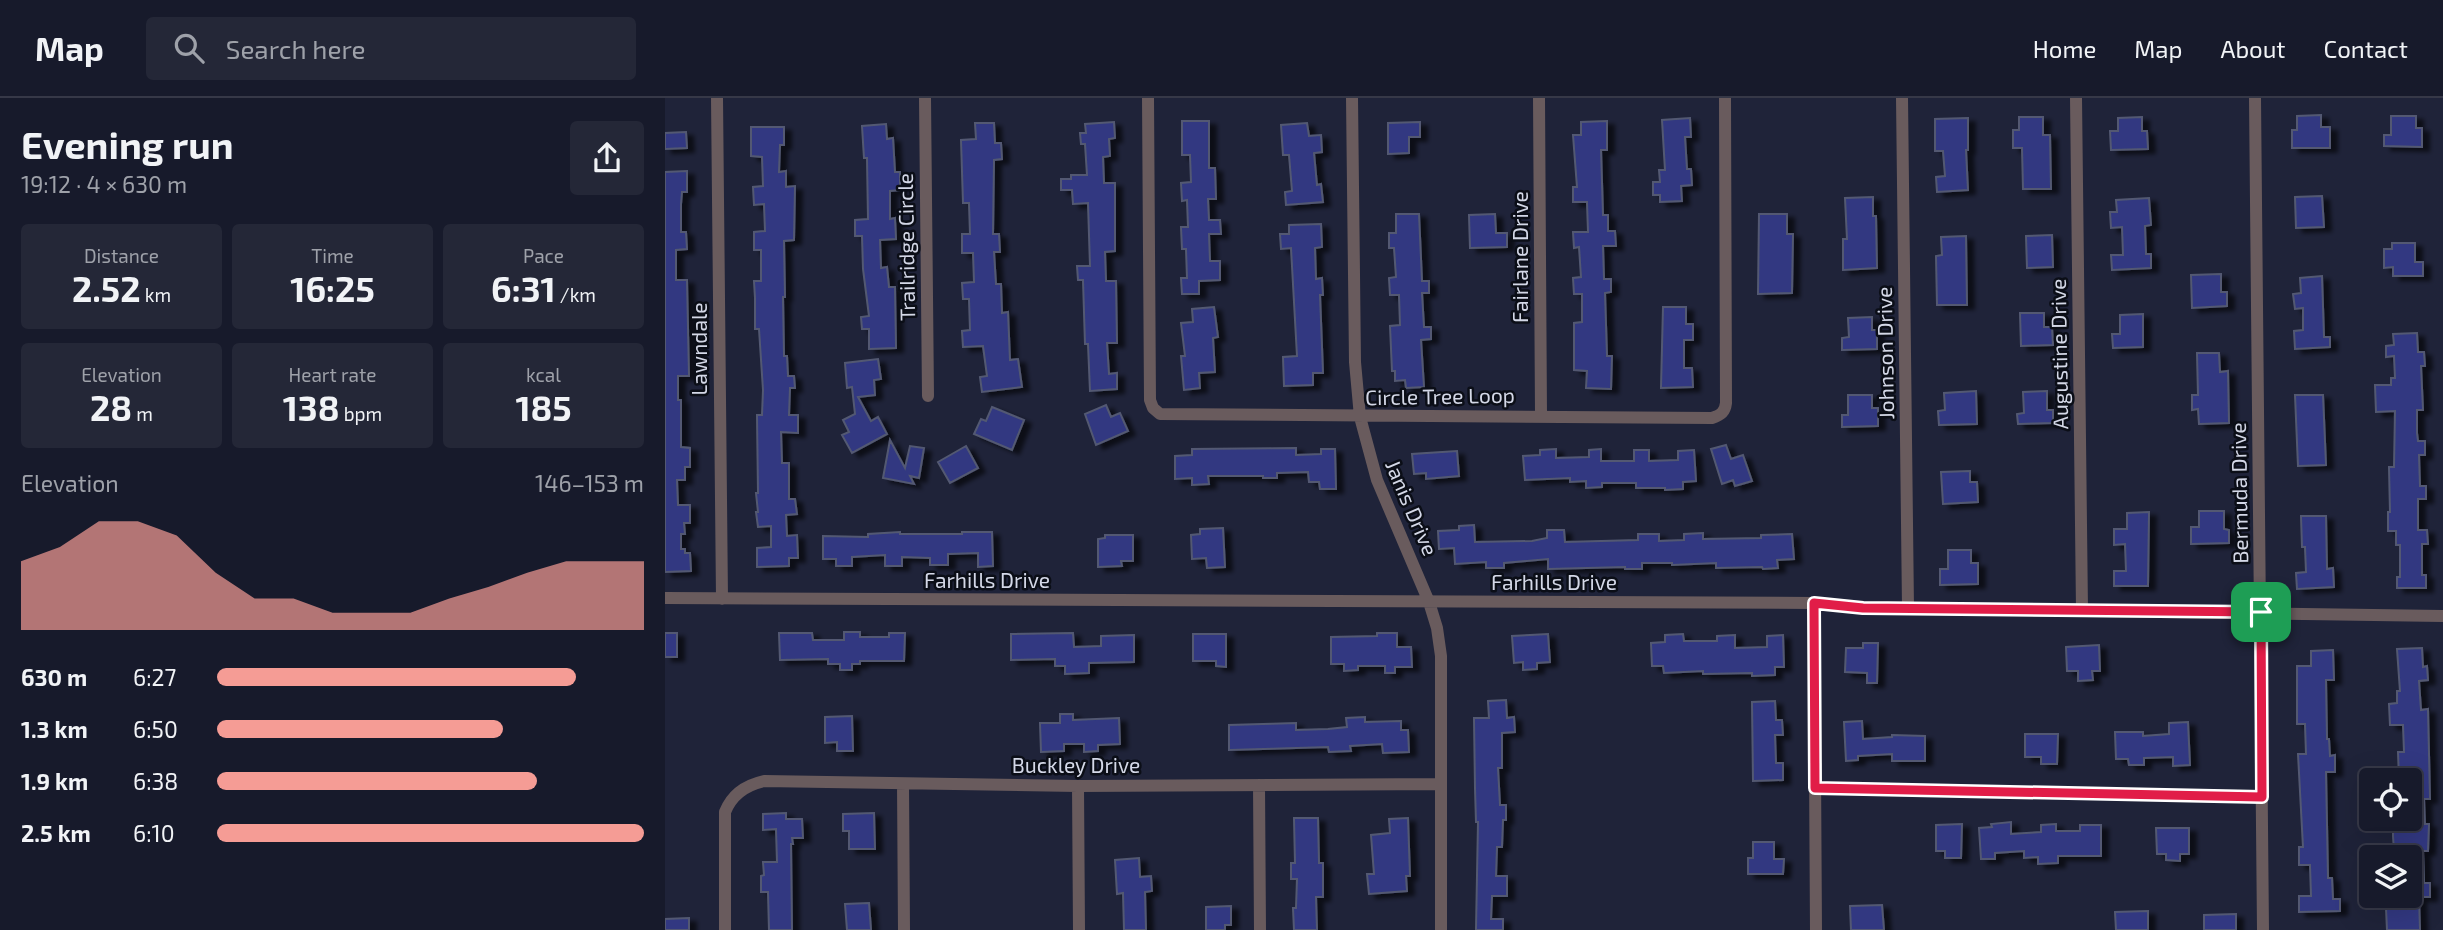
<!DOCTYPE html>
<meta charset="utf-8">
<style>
:root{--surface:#171a2b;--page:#242737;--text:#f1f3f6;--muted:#9ea1a9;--line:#363847;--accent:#f59c95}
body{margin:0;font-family:"Exo 2",sans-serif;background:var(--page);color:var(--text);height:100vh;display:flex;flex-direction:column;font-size:26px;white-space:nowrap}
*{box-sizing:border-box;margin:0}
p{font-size:23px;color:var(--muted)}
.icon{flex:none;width:38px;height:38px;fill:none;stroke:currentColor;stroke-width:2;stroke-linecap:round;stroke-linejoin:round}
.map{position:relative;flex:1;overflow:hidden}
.drawer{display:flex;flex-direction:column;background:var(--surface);width:665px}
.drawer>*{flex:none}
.buttons{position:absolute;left:1694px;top:670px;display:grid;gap:14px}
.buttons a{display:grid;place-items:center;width:63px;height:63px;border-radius:7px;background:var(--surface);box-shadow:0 7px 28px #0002,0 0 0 2px var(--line);font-size:35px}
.pin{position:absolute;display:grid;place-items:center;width:60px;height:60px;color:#fff;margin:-30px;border-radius:14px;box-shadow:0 4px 10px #0006}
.round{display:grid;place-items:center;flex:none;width:74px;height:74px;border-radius:7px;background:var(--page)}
.head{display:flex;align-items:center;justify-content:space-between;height:119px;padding:0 21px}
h1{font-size:38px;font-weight:700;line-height:52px}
.figures{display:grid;grid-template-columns:repeat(3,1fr);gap:10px;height:119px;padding:7px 21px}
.figures div{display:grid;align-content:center;border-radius:7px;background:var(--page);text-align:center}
.figures b{font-size:35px;font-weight:700}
.figures small{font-size:19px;font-weight:400}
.figures p{font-size:19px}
.chart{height:196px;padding:14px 21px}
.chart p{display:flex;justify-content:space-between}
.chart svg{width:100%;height:126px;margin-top:7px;fill:var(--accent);opacity:.7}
ul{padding:0 21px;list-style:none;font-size:23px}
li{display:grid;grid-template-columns:112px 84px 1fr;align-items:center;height:52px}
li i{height:18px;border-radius:9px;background:var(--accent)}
header{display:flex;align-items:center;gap:42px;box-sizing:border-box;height:98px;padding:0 35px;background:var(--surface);border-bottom:2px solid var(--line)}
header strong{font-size:33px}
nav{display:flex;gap:38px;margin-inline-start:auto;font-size:24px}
.search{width:490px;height:63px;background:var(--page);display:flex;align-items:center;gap:18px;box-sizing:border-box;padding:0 24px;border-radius:7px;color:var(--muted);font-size:26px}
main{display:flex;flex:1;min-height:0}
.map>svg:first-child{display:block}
</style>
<header>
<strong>Map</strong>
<div class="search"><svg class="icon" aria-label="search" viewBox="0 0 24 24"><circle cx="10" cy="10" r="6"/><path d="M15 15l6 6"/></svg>Search here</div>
<nav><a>Home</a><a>Map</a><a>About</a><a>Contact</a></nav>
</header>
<main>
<section class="drawer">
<div class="head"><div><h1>Evening run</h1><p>19:12 · 4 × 630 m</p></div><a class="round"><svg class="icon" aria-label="share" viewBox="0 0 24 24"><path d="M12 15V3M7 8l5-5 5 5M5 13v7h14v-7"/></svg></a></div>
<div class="figures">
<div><p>Distance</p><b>2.52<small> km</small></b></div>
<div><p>Time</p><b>16:25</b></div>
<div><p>Pace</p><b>6:31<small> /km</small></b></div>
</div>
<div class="figures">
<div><p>Elevation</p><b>28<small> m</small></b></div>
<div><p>Heart rate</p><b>138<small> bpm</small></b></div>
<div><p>kcal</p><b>185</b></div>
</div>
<div class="chart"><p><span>Elevation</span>146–153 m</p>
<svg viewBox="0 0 160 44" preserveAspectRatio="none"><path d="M0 44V20L10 15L20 6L30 6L40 11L50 24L60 33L70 33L80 38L90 38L100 38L110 33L120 29L130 24L140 20L150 20L160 20V44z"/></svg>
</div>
<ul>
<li><b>630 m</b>6:27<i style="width:84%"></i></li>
<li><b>1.3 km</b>6:50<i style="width:67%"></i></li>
<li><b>1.9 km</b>6:38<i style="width:75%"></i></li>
<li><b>2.5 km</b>6:10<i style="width:100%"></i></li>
</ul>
</section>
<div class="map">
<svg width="1778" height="832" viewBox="0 0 1778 832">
<defs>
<filter id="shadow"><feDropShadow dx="7" dy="4" stdDeviation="2" flood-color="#0009"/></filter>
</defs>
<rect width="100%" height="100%" fill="#1f2339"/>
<path fill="#303881" stroke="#535972" stroke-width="2" filter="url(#shadow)" d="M1656,17V29H1665V50H1627V32H1632V18Z
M1726,18H1751V30H1757V49L1719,48V37H1726Z
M1354,19H1378V37H1385L1386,91H1358L1357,50H1348V32H1354Z
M1477,19V33H1482L1483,51L1446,52L1445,33H1453V20Z
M1025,20L1026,39H1020L1022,71H1026L1027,87L1016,88L1017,103L995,104V97H988V84H995L994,72H1000L997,22Z
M1303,20V52H1301L1303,92L1272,94L1271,79L1280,78L1278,53H1270V21Z
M517,23H544V70H550L551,101H543L544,122H555L556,136H544L545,163H555V182L534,183V196H517L516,180H522L521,151H517L516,129H523L522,102L517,103L516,85L526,84L525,57H517Z
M942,23V52H936L938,117H943V133H950L951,148H938L939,181H946V194L940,195L942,258H947L946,291L921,290L922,273L909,272V225L917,224V196H909L908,180L916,179L914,149L909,150L908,134H923L922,104H908V89H912L908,37H916V24Z
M449,24L450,40L444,41L445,58L438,59L439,85H450V153L440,154L441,183H451L452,245H442L444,276L452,275V291L425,293L423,246H420L418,182H413L412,168H425L423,105L408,106L407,92H396V81H406V77H422L420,46H416L415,35H421L420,26Z
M755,24V39H744V55L723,56V25Z
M310,25H329L330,45H336L337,61L329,62L328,136H334L335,154H329L331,186H336L337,215L343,214L345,262L353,261L357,289L317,294L315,279L322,278L318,248L298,249L297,233L305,232L304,201H298L297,185L309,184L308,155H297V136H305L304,105H298L296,42L311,41Z
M642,25L644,38L656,37L657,54L649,55L652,87L656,86L658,104L621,107L620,94L627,93L624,57H618L616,27Z
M221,26L222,41L228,40L230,74H235V92L225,93V121L230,120L231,141L215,142L216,170L222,169L224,189H230L231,250L204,251V231H197L196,219L204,218L198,171L197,138H190V122L203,121L202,60H199L197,28Z
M86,29H119V47H115L114,74L121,73V89L130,88L129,142L119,143L120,199H118L119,258H122L123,278H129L130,290H125L124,317H133V335L116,334L117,365H124V401H130L132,416L121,417L122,438L132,437L133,460H124V468L92,469V450L106,449V428L93,429L91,414H93L91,395H93L92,317H97L98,292L94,231H90V200L89,183H96V152H89V134L100,133L99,106L89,107L88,89L98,88L97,59L86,58Z
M21,34L22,50L0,51V35Z
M22,73V94H17L16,106V134H21L22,151L11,152V182H22L24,278H13V302H16V349L25,350V369H20V382H12L13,407H25V425H19L20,436H16V451H20V455H25L26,473L0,474V74Z
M1657,98L1659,129L1631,130L1630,99Z
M1208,99V118H1211L1212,170L1178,172V141H1182L1180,100Z
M1484,100L1486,127L1480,128L1481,156H1486V170L1447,172L1446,157H1458L1457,129L1446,130L1445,114H1452L1451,102Z
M731,116H754L757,183H764V195H757L759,229H766V241L756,242L759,289L741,290L740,282L730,283V273H727L725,228L735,227L734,197H725L724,180L731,179L729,150H724V135H731Z
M830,116L831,135H842V149L805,150L804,117Z
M1094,116H1122V136H1128L1127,195L1093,196Z
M656,126L657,149L650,150L651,181L657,180L658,197H655L658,275H648V287L619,288L618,259L632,258L626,150L616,151L615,136H624V127Z
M1387,137L1388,169L1362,170L1361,138Z
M1301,138L1302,207H1272L1271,158L1277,157L1276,139Z
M1727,145H1750V164H1758V178H1728V169L1719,170V151H1727Z
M1556,176V194H1562V208L1527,210L1526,177Z
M1657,178L1659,239H1665V249L1630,251L1629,233L1638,232V210L1630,211L1628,196L1636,195L1635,180Z
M549,209L553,239L548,240L550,274L534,275L535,290L519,292L516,258H520L516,225L528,224L527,211Z
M998,209H1021V226H1028V242H1019V270H1027L1028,289L996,290Z
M1355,215H1379V229H1387L1388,247L1356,248Z
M1478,216V249L1448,250L1447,236H1455V217Z
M1207,219V232H1212V251L1177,252V240L1184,239L1183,220Z
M1752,235L1753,254H1759L1760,268H1756L1758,312H1752V335L1753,343H1760V357H1754L1755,388H1761V401H1753V432H1762L1763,446H1757V477H1761V490H1732V479H1735V447H1731V433H1723V414H1725L1724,369H1729L1730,313L1711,314L1710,287H1726V280H1730L1729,258L1721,259V248L1729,247L1728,236Z
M1532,255H1554L1555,274L1563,273L1564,325L1534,326L1533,311L1527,312V297H1533Z
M213,261L216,281L209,282L210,297L193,299L206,323L213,319L222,336L187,355L177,337L184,334L178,322L190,316L187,289L182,290L180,265Z
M1311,293L1312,326L1274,327L1273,313L1280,312L1279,295Z
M1382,293V312H1388V325L1353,326L1352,316L1359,315L1358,294Z
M1183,297H1207V310H1213V328L1177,329V317H1183Z
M1630,297H1658L1661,367L1633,368Z
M441,307L446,319L455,315L463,333L431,347L420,316Z
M327,309L359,322L347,352L309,336L316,321L321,323Z
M225,342L240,370L245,348L259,350L254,380L245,378L249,386L218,380Z
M1061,347L1066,361L1078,357L1087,383L1070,388L1068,382L1057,386L1046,351Z
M301,348L313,370L285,385L273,364Z
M631,350V357L656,356V351H670L671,391H655L654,384H644L643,374L612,375V380H598V378H543L544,386L527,387V380L510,381V358L527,357V351Z
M891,351V360L924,359V352L936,351V363H969V352H984V363L1013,362V353L1029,352L1031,383L1018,384V391L1000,392V390H971V385H937V389L921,390V383L905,384V380L860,382L858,358L875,357V352Z
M792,353L794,378L761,381V375L749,376L747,356Z
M1305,373V384H1312L1313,404L1278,406L1276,374Z
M1534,413H1559V431L1564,432V445L1526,446V429H1534Z
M1484,414L1483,488H1449V473H1461L1460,446L1449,447V431H1462V415Z
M1636,418H1661L1662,471L1668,470L1669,489L1632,491L1631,475L1641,474L1640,449H1637Z
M809,427L810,444L867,443L882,440V432H899L900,444L973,442V436H994V443L1019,442V436L1038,435V441L1096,440V437L1127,436L1129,461L1112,462L1113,470L1098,471L1097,469L1051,470V465L1007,467V465H977V471H960V469L883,471V461L839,465V470H821V464L790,466L789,450L774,451L773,433L794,432V428Z
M558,430L560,469L542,470L541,460L527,461L526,437L535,436V431Z
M235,434V436H297V434H327L328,468L313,469V455L283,456V467H265V460L237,459V468H220V457L187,459V468H171V461H158V438L203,439V436Z
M440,437H468V463H456L457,468L433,469V441L440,440Z
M1283,452H1306V465H1313V486L1275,487V471H1283Z
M179,534H195V539H224V535H240L239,563H195V566H187V572H175V566H163V561L115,562L114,535H147L148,542H179Z
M0,535H12V559H0Z
M408,535L409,549L436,548V538L469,537V564L424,565V575L400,576V568H390V561L346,562V536Z
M712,535H732V549H746L747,569H730V575H720V568H693V572L679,573V566H666V539L712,538Z
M528,536H561V569L551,568V563H528Z
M883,536L885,564L872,565V571L858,572V564L849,565L847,538Z
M1018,536L1019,543H1052V538L1070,537V550L1102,549V538L1118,537L1119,569H1110V577L1087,578V575L1038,576V573L999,575L998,568H987L986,545L1000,544V537Z
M1198,545H1213L1212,585H1202V575L1180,574L1181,550H1198Z
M1434,547L1435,573H1427L1428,582L1413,583V573H1402L1401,549Z
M1757,550L1758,569L1762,568L1763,582L1754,583L1756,612L1763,611L1765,701H1759L1760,726H1764L1763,753H1758L1759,785H1765V799H1754L1755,832H1722L1721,810H1726V798H1745V753H1729L1728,738V725H1745V682H1734L1733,654H1739L1738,627H1725L1724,606L1732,605V593H1735L1732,551Z
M1668,552L1669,582H1661L1662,641H1664L1665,658L1670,657V674H1661L1663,780H1667L1668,801H1675V813L1634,814V798H1646L1645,767H1634V749H1638L1633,656H1641L1640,626H1632V568H1646V553Z
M841,602L842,620L849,619L850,634L837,635V670H833L835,707H841V722H838L837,749H832L831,778H842V798H827L826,821H838V832H811L813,724H811L810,690L809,620H824L823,603Z
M1110,603L1111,622H1117L1118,637H1110L1111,665H1118V682L1088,683L1087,604Z
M395,616H408V622L454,620L455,646L433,647V653L419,654V646H399V653L376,654L375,625H395Z
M187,618L188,653H172V644L160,645V619Z
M700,619V624L736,623V632H743L744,654L718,655L717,646L685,648L686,653L664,654L663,649L564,652V627L631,625V632L663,631L682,629L681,620Z
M1197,623L1198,641L1227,639V637L1260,638V663H1227V656L1193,658V662L1181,663L1179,624Z
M1523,624L1525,667L1508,668V659L1479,660V667H1464L1463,661H1451L1450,634H1478V638L1504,636V625Z
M1360,636H1393L1392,666H1376V659H1360Z
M121,715V721H137L138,740H127L128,746H126L127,832H104L103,794H96V778L99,777L98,764H112L111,731L98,732V716Z
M209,715L210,751H184V733H178V716Z
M629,720H653L654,765H658V799H651L652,832H629L628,810H631L632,781H626V765H630Z
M743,720L745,778H741L742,793L704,796L702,776H709L706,737L725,735L724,721Z
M1346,724V736L1376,734V727L1391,726V733H1415V727H1436V758H1393V765L1373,766V759L1359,760V753L1330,755V761H1316L1314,730L1327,729L1326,726Z
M1297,726L1296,760H1280V753H1271V727Z
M1491,730H1524V756H1515V763L1501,762V756H1492Z
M1088,744H1109V761H1119L1118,776H1083V760H1088Z
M474,760L475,779L486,778L487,793L480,794L481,832H459L458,795L452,796L450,762Z
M204,805L206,832H182L180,806Z
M1217,807L1219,832H1186L1185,808Z
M566,808V827H560V832H541V809Z
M1483,813V832H1451L1450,814Z
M1571,816V832H1539V817Z
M24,820V832H0V821Z"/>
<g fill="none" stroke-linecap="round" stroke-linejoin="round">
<path stroke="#695b5d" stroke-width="12" d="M52,0L57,501
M260,0L263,298
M483,0L485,302L488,310L495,316L1047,320C1056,317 1060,314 1061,305L1060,0
M687,0L690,264L695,319L712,382L764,504L772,530L776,558V832
M874,0L876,317
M1237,0L1243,510
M1411,0L1417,512
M1590,0L1598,832
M0,500L1149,505L1198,510L1778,518
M1149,505L1151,832
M238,686L239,832
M594,687L595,832
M413,688L414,832
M1150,690L1597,699
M60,832V714C67,696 81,687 99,683L413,688L776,686"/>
</g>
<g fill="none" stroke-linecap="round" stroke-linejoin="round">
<defs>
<path id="route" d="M1149,505L1198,510L1596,514L1597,699L1150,690Z"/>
</defs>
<use href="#route" stroke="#fff" stroke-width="14"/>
<use href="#route" stroke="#e11d48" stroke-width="9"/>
</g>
<g text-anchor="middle" stroke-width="5" stroke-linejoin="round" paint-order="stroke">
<g font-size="21" fill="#d4d8e7" stroke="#0b0e17">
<text transform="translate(242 149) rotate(-91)" y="7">Trailridge Circle</text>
<text transform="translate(856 159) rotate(-90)" y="7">Fairlane Drive</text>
<text transform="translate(35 251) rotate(-90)" y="7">Lawndale</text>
<text transform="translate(1221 255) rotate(-91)" y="7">Johnson Drive</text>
<text transform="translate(1395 256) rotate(-91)" y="7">Augustine Drive</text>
<text transform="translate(775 299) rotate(-1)" y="7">Circle Tree Loop</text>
<text transform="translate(1575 395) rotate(-91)" y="7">Bermuda Drive</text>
<text transform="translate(746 410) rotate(67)" y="7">Janis Drive</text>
<text x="322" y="490">Farhills Drive</text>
<text x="889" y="492">Farhills Drive</text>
<text x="411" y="675">Buckley Drive</text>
</g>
</g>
</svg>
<div class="buttons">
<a><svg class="icon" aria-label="locate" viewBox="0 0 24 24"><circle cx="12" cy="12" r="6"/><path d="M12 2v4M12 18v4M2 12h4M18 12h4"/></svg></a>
<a><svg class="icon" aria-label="layers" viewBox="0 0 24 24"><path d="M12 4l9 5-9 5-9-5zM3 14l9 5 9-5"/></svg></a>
</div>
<div class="pin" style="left:1596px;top:514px;background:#1e9e55"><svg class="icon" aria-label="arrive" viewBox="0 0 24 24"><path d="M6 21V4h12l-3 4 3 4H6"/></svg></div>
</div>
</main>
